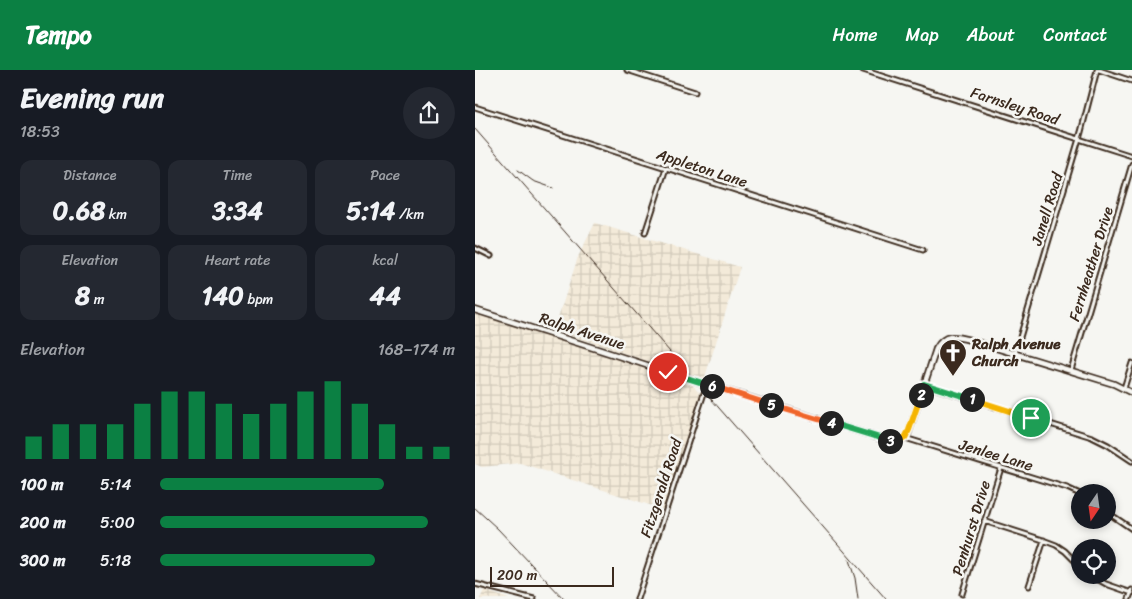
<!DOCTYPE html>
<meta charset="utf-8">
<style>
:root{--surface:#171b24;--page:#242831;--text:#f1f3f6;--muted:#9ea1a6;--accent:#0b8043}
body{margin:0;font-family:Sriracha,sans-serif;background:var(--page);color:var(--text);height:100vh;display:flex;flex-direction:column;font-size:19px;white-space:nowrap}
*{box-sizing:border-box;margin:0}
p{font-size:16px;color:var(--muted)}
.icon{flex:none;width:28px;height:28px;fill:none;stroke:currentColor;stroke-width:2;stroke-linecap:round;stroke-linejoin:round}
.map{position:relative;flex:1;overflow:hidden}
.drawer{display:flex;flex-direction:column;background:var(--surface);width:475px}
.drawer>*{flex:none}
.needle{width:32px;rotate:193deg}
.fabs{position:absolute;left:596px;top:414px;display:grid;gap:10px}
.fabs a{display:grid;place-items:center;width:45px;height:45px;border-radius:50%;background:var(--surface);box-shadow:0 2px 8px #0003;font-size:25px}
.scale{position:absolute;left:15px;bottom:12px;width:124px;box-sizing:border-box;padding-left:5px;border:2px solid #3b2a1e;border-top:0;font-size:14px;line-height:18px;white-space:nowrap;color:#3b2a1e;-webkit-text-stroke:4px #f6f6f2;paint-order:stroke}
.pin{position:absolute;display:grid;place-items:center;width:42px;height:42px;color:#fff;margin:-21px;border:2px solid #fff;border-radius:50%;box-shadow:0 1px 5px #0007}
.km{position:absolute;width:25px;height:25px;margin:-12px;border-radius:50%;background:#222;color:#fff;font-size:14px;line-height:25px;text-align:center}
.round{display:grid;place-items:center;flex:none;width:52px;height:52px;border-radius:26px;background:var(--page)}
.overview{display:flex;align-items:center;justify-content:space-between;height:85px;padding:0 20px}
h1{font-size:28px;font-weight:800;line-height:38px}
.metrics{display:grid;grid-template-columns:repeat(3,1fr);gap:8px;height:85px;padding:5px 20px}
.metrics div{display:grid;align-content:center;border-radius:12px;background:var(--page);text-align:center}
.metrics b{font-size:25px;font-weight:800}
.metrics small{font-size:14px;font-weight:400}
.metrics p{font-size:14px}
.chart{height:140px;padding:10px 20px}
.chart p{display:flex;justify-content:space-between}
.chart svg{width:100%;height:90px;margin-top:5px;stroke:var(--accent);stroke-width:6}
ul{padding:0 20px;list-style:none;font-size:16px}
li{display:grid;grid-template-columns:80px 60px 1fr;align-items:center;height:38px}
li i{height:12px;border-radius:6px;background:var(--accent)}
header{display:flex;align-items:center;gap:30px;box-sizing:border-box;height:70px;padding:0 25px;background:var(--accent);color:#fff}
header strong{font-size:24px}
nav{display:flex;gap:28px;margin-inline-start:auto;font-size:18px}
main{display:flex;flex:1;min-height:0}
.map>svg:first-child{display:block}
</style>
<header>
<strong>Tempo</strong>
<nav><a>Home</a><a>Map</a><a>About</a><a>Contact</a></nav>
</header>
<main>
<section class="drawer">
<div class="overview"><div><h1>Evening run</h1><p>18:53</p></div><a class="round"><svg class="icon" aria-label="share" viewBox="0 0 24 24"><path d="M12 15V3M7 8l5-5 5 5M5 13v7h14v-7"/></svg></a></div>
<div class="metrics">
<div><p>Distance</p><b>0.68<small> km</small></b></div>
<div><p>Time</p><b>3:34</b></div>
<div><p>Pace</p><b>5:14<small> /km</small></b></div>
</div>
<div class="metrics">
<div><p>Elevation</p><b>8<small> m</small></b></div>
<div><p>Heart rate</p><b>140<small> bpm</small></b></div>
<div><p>kcal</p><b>44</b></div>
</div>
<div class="chart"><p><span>Elevation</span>168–174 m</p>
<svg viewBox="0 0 160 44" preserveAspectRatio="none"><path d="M5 44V33M15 44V27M25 44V27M35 44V27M45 44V17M55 44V11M65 44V11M75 44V17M85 44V22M95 44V17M105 44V11M115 44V6M125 44V17M135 44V27M145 44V38M155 44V38"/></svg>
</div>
<ul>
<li><b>100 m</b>5:14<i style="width:76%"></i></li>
<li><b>200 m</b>5:00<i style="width:91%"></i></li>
<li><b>300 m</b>5:18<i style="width:73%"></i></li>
</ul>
</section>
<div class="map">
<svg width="657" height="529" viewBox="0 0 657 529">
<defs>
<pattern id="industrial-grid" width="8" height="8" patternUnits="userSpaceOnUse" patternTransform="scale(1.25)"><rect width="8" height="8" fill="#f3ead9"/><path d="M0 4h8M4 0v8" fill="none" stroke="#d1c9ba"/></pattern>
</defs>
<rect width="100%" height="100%" fill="#f6f6f2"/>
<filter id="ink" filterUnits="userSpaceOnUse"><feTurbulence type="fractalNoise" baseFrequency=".02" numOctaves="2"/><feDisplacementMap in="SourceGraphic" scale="10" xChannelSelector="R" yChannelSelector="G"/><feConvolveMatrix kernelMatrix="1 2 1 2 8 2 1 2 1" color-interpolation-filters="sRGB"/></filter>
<g filter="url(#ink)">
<path fill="url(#industrial-grid)" d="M120,153L265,197L229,310L79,260L103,187Z
M0,243L216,313L226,324L190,440L45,393L7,397L0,394Z
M9,520L34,529H5Z"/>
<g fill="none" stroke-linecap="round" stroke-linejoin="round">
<defs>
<path id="street" d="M152,0L220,22
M388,0L657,86
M624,0L657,11
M0,37L448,180
M170,163L191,98
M0,178L16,186
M540,284L606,62L622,0
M596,300L657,94
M449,315L617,367L633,375L657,391
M649,318L657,293
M430,368L592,418L605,424
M632,442L657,459
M509,451L565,469L581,475L590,481L605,496
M615,505L631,514L657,523
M0,514L59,529
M554,516L569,470
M487,524L526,398
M162,529L232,314
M654,529L657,520"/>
<path id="secondary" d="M0,240L94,270L224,312L395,365C407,369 424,377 433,364L461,279C470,263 480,266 495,270L639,314L657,323"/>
</defs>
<use href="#street" stroke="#3b2a1e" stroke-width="7"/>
<use href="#secondary" stroke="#3b2a1e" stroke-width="8"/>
<use href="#street" stroke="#f6f6f2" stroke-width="3"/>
<use href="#secondary" stroke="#f6f6f2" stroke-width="4.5"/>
<path stroke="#3b2a1e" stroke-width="1" d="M0,59L411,529
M43,100L58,111L78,118
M0,438L23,459L89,529
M374,490L380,508L383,529"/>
</g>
</g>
<g fill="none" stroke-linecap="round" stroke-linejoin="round" filter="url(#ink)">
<defs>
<path id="split-1" d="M497,329L556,348"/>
<path id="split-2" d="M446,325L449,314L497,329"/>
<path id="split-3" d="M415,371H420L430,368L434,360L446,325"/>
<path id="split-4" d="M356,353L415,371"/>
<path id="split-5" d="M296,335L356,353"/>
<path id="split-6" d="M237,316L296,335"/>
<path id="split-7" d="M193,302L237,316"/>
</defs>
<use href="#split-1" stroke="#fff" stroke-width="10"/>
<use href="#split-2" stroke="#fff" stroke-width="10"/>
<use href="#split-3" stroke="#fff" stroke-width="10"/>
<use href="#split-4" stroke="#fff" stroke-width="10"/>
<use href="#split-5" stroke="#fff" stroke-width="10"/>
<use href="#split-6" stroke="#fff" stroke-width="10"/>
<use href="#split-7" stroke="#fff" stroke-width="10"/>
<use href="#split-1" stroke="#f5b400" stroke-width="6"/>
<use href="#split-2" stroke="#22a559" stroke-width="6"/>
<use href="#split-3" stroke="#f5b400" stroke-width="6"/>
<use href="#split-4" stroke="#22a559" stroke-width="6"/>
<use href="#split-5" stroke="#f0652b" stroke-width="6"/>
<use href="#split-6" stroke="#f0652b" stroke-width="6"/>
<use href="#split-7" stroke="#22a559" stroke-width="6"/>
</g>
<defs>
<symbol id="church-pin" viewBox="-11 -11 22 30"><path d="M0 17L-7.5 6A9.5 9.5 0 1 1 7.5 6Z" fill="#3b2a1e" stroke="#f6f6f2"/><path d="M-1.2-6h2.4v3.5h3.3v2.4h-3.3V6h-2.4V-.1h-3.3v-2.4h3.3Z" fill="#fff"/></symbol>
</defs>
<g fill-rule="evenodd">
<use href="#church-pin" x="462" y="267" width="32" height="43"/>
</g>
<g text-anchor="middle" stroke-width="5" stroke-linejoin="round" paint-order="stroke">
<g font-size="15" fill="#3b2a1e" stroke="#f6f6f2">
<text transform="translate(540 36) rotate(18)" y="5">Farnsley Road</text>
<text transform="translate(227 98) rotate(18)" y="5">Appleton Lane</text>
<text transform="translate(572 139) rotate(-73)" y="5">Janell Road</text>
<text transform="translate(616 194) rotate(-73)" y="5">Fernheather Drive</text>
<text transform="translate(107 261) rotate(18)" y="5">Ralph Avenue</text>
<text transform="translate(521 385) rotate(17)" y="5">Jenlee Lane</text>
<text transform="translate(186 418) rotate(-72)" y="5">Fitzgerald Road</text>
<text transform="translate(496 458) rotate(-73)" y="5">Penhurst Drive</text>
</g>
<g font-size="15" font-weight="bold" fill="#3b2a1e" stroke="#f6f6f2" text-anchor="start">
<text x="497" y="279">Ralph Avenue<tspan x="497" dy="17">Church</tspan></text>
</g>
</g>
</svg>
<div class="fabs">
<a><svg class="needle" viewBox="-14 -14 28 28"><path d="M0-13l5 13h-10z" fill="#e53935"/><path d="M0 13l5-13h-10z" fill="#9ea1a6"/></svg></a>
<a><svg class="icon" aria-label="locate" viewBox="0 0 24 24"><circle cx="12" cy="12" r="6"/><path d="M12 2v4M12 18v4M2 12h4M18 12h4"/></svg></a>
</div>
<div class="scale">200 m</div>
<div class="pin" style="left:556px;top:348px;background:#1e9e55"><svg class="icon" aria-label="arrive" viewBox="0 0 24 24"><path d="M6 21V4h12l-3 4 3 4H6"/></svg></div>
<div class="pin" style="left:193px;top:302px;background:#d93025"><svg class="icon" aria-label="check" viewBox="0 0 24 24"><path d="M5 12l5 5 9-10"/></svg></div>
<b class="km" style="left:497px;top:329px">1</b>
<b class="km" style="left:446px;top:325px">2</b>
<b class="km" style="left:415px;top:371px">3</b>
<b class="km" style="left:356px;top:353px">4</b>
<b class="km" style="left:296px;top:335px">5</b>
<b class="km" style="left:237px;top:316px">6</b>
</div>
</main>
